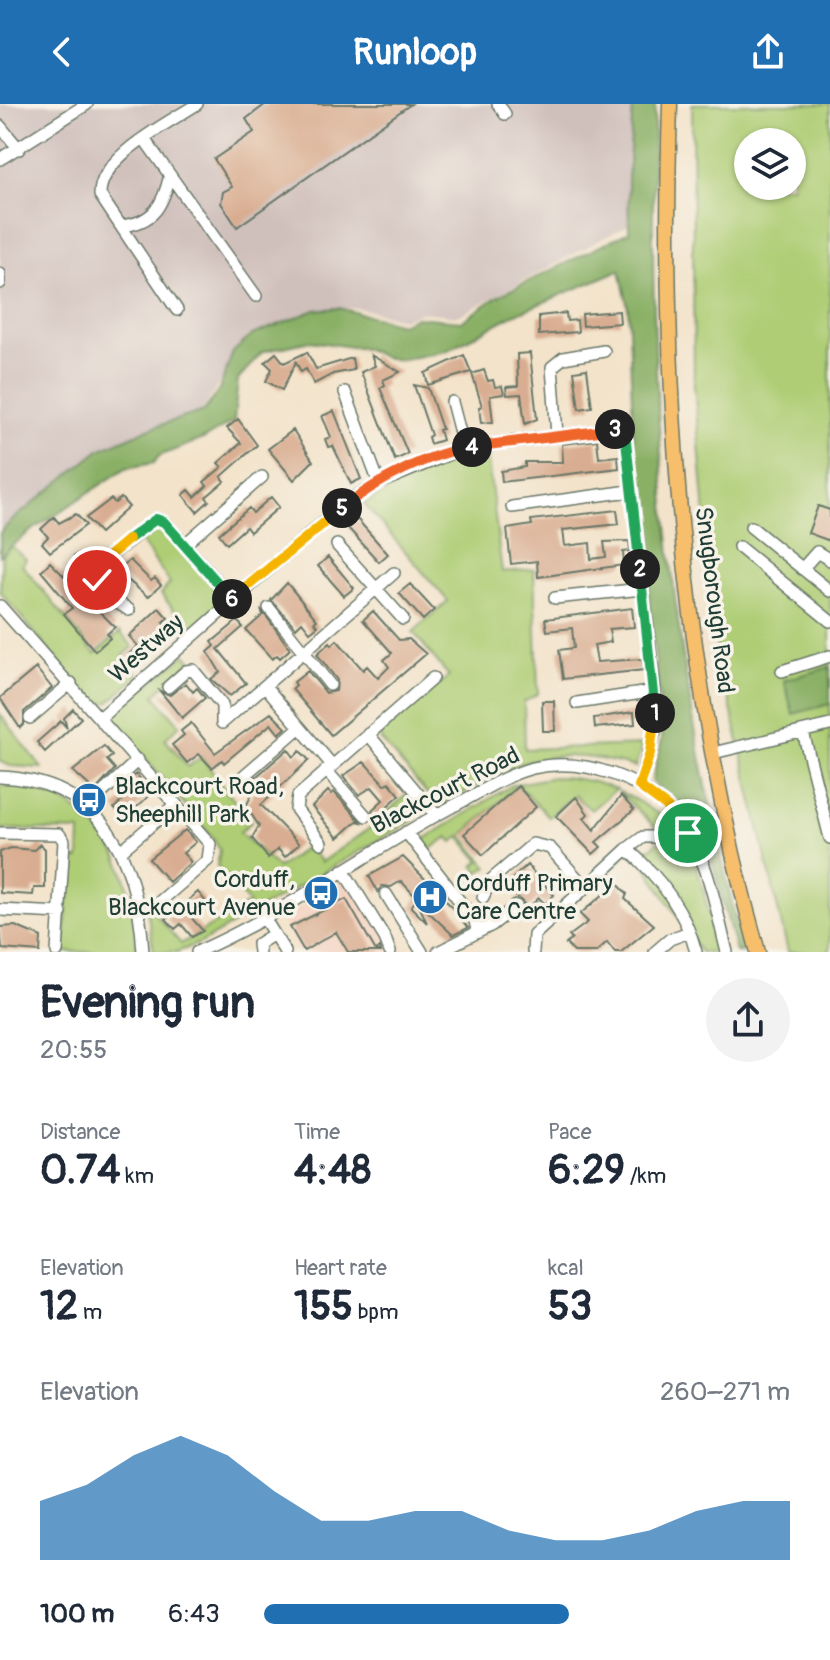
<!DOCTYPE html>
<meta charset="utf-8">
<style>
:root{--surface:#fff;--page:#f2f2f3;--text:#1f2937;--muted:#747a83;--accent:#1f6fb2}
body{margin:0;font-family:Pangolin,sans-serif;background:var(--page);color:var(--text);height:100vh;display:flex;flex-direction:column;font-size:30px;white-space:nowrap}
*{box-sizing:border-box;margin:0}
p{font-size:26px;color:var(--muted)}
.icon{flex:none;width:44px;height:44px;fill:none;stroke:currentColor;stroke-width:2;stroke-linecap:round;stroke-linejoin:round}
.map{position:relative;height:848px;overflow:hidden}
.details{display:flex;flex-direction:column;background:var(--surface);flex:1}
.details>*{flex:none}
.tools{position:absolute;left:734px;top:24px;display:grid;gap:16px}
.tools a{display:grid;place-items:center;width:72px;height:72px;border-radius:50%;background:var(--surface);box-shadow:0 2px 6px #0004;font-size:40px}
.pin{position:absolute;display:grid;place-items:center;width:68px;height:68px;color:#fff;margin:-34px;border:4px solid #fff;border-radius:50%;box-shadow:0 2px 8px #0007}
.km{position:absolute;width:40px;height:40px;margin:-20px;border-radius:50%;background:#222;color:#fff;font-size:22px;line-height:40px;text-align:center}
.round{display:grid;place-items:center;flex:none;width:84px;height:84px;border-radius:42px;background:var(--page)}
.headline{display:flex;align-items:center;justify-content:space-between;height:136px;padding:0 40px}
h1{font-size:44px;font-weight:700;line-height:60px}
.figures{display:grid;grid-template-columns:repeat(3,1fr);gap:12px;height:136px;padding:8px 40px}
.figures div{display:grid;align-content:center}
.figures b{font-size:40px;font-weight:700}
.figures small{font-size:22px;font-weight:400}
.figures p{font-size:22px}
.chart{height:224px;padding:16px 40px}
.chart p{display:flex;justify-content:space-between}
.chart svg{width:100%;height:144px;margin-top:8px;fill:var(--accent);opacity:.7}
ul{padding:0 40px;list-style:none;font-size:26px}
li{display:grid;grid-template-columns:128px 96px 1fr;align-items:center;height:60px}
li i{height:20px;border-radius:10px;background:var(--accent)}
header{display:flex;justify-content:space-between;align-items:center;height:104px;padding:0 40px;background:var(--accent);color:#fff;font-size:36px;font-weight:700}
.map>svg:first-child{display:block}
</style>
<header><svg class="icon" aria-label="back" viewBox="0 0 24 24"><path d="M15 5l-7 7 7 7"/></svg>Runloop<svg class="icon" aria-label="share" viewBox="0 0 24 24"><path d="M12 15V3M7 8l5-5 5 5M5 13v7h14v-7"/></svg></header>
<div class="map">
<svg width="830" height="848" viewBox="0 0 830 848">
<rect width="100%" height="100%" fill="#f7f3e8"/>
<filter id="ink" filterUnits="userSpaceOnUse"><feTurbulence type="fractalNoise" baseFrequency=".0125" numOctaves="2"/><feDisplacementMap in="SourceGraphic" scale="16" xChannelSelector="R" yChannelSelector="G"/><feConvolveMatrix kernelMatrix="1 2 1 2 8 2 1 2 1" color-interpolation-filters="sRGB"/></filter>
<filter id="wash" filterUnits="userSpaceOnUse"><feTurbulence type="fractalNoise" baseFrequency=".006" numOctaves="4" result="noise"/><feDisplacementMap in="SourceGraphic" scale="32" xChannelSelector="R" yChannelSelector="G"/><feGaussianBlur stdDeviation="1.8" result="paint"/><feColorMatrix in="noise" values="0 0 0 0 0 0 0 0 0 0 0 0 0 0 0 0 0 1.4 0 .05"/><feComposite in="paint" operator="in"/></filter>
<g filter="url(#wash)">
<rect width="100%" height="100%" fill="#f3e3ca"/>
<path fill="#f4d3c1" d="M352,773L359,784L365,782L405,848H300L281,815Z"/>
<path fill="#d0c0bc" d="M0,0H649L643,113L458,212L422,208L402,215L358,204L315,205L247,232L203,306L170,322L0,434Z"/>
<path fill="#aecd74" stroke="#668554" stroke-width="2" fill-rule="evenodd" d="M692,0H830V848H788L716,540L694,281ZM748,38H792V82H748Z
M487,349L502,468L534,465L538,590L524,598L525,645L643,641L635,663C590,650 549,646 506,666C485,675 465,690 444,698L430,693L381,636L380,629L449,572L413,528L448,497L364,400C400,377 444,356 487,349Z
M154,423L168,430L218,488L216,503L190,526L161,490L170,479L138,433Z
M3,435L26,455L22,461L95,550L120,528L133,543L123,552L139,571L109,598L96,599L87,591L0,488Z
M186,550L192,557L154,591L180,621L165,635L188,663L201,653L251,718L240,728L278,764L307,742L321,758L374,721L411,686L420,705L412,717L202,838L177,848H154L146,799L181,840L249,799L217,762L220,746L213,734L113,616L115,607Z
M0,610L42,664L10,662L0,657Z
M553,673C592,673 620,685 652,706C660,711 671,716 677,724C702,756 707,809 717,848H700L636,747L639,740L649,746L664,732L616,685L591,706L574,691L549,713L518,681L462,731L488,763L479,768L474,762L480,757L460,733L453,738L448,733L427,748L420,738L512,681Z
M0,682C47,676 101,715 119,757C130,783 137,819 138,848H64L70,755H79L80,727L0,725Z"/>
<path fill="#8ab066" stroke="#54764d" stroke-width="2" d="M633,0H655C647,243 661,489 716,727L713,737L707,738L652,677L662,636V621L634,343L628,204L620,166L511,212L446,247L400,256L385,254L366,245L310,237L262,248L238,276L234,317L205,334L159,352L154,359L126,364L28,429L0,452V429L11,417L101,345L145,326L204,307L219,286L233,248L252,231L315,206L339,204L401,220L416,213L462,217L498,192L629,128L628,75Z
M830,563V600L793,610L784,576Z
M715,742L719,743L743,848H736L710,749Z"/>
<g id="blocks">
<path fill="#d9ad91" d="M266,0H411L237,123L221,99L223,88L232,83L214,55L254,28L246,15Z
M619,207L620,219L583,222L582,210Z
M566,209L567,217L577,216L578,228L539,231V212Z
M307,248L316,265L352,254L354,266L333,270L314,280L306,265L301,268L296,258L282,286L266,277L272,265L265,258L276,249L284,259Z
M530,249L537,315L525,320L521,290L507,291L506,283L518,282L517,250Z
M371,251L400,268L383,276L385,281L380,284L408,350L395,356L361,268L375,262Z
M464,251L471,268L428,281L425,269Z
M587,265L592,303L579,305L574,267Z
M484,266L488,277L493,276L495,283L502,282L504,290L490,292L493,318L481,319L479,303L482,302L472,270Z
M414,281L428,284L442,325L439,326L442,336L430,340L428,333L431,331Z
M334,307L361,375L351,380L333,342L328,343L325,335L331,333L322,312Z
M238,315L257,341L221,373L225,377L206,393L209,397L197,408L183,391L189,386L195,393L207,382L204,378L222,363L218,359L241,339L227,324Z
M293,326L313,357L294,376L268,345Z
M597,336L599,354L618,352L619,364L502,378L501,367L525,363V358H563L562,340Z
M271,393L279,403L250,428L246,423L227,440L219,430L249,404L253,409Z
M121,394L129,403L100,429L86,414L111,395L115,399Z
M818,402L830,406V437L808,429Z
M617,406L619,420L563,426L565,442L590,439L591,455L606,453L604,438L629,437L630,447L623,448L624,461L538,473L537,457L511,460L507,425L532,421L531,416Z
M76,410L86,421L50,448L42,439L48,433L41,425L54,413L59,419Z
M357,415L388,450L379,458L348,424Z
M328,453L354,484L344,492L318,462Z
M130,456L151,477L155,474L161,481L148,493L117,467Z
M50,458L115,523L107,530L110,534L95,547L64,510L72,504L41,467Z
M287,479L317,516L314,518L318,522L310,528L302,518L296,524L271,496Z
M410,480L434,506L423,516L399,489Z
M159,504L168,514L163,518L167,523L133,559L127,552L138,542L129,532Z
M632,504L634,523L609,525L611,538L594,541L597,558L642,555L644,566L563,575L559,546L574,544L572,524L547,527L545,515Z
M261,505L290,545L280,554L277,551L272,555L246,526L263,511Z
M373,507L399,536L409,535L426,550L331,631L292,585L296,581L294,578L308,567L326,589L336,587L337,576L317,550L330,538L332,541L337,536L363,566L367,562L378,574L389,563L384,556L392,549L363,516Z
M237,517L243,523L218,545L246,579L230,592L211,575L220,568L208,548L215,542L212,538Z
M36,564L52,584L24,608V620L20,624L0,594Z
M186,579L193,588L197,584L205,594L182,614L160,587L170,591Z
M542,597H554L555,627H543Z
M73,605L81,614L45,648L37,638L61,617L67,624L64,614Z
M634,608L635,620L595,624L594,614Z
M271,609L286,624L279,630L271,620L224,659L222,656L212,664L199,650L187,659L172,641L184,631L181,627L191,619L215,649Z
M104,642L112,652L107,656L115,665L95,687L73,667Z
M288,645L294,653L300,647L309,656L261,701L299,740L285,753L278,745L268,754L252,734L259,722L246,702L255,685L249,679Z
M364,658L385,681L389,678L400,691L383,706L386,710L378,717L372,706L383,696L372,683L359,691L343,672Z
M136,670L152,689L124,715L114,704L131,689L124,681Z
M518,682L536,703L483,751L464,730Z
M328,687L331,690L334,688L361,718L357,717L338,734L312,703Z
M621,692L634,706L596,738L601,743L593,750L556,712L576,693L588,710L584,714L594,726Z
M185,726L196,738L183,749L191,758L169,778L149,755Z
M40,740L45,745V784H34L33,791L0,789V748L11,744L34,746Z
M403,753L444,794L468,824L453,831L417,797L427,819L411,803L417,794L401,777L391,783L382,782L378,788L369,772Z
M527,761L554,791L545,800L539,794L528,804L506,781Z
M617,779L627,790L625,795L654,821L621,848H615L607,838L596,848H574L566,840L572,835L569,832L588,818L580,810Z
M198,788L206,798L190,812L203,827L192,833L181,820L175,825L166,815Z
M346,795L376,847L380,844L381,848H348L336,828L304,847L290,823Z
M15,822L41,833L40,848L2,845L0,823Z"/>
</g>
</g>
<g filter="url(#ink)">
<use href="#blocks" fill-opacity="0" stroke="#697768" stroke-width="2"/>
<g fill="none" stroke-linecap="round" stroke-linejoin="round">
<defs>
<path id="minor" d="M498,0L505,10
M0,22L19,45
M145,36L256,192
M0,55L87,0
M121,122C154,119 163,101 170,71
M0,170V179
M177,206L100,91C99,53 167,20 197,0
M345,288L379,379
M452,298L464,344
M557,331L552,263L563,254L604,247
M512,403L630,387
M751,423L830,487
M184,441L262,373
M337,441L403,515
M739,443L830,517
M79,456L115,497L129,506
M802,465L817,448L830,456
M90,468L156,415L164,418L234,496
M555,494L642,485
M0,502L210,740L208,756L157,800
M269,504L330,581
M782,567L830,552
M265,582L332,661
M168,583L186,567L193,566L222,601V619
M577,599L655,587
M101,613L308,431L355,393L379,379L464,344L615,325L626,337L655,587V627L639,682
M30,614L71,579
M222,619L394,469
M803,628L830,734
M368,630L436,711
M713,649L830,621
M326,666L366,712
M0,673C104,677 138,757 143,848
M240,675L300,623
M103,688L138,656
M406,728L475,817L477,826
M0,729L59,730L64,737L57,848
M321,739L296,705L298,692L433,574
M627,745C660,773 685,806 696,848
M122,746L176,700
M343,766L385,834L390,848
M386,790L422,848
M483,793L491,776L533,740L550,744L585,783
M0,806L61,809
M263,812L285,848
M197,848C289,808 371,744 461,698C484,686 508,670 533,664C584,652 647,675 680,717C708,751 716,806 727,848
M259,848L258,840L274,830
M438,848L492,821L516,802
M533,848L534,831L627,745L643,733H653
M655,848L670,835L689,828"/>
<path id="major" d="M670,0C661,284 681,574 758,848"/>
</defs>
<use href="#minor" stroke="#697768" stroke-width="14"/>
<use href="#major" stroke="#697768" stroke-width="17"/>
<use href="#minor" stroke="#fff" stroke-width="11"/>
<use href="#major" stroke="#f7bf6c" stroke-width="14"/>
</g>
</g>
<g fill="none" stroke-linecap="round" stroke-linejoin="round" filter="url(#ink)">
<defs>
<path id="split-1" d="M655,609L650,649L639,682L667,703L688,729"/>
<path id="split-2" d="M640,465L655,609"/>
<path id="split-3" d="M615,325L626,337L640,465"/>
<path id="split-4" d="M472,343L615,325"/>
<path id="split-5" d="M342,404C376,377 429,349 472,343"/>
<path id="split-6" d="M232,495L342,404"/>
<path id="split-7" d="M129,435L156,415L164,418L232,495"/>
<path id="split-8" d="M97,476L90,468L129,435"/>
</defs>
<use href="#split-1" stroke="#fff" stroke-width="16"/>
<use href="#split-2" stroke="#fff" stroke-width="16"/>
<use href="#split-3" stroke="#fff" stroke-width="16"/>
<use href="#split-4" stroke="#fff" stroke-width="16"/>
<use href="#split-5" stroke="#fff" stroke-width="16"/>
<use href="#split-6" stroke="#fff" stroke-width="16"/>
<use href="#split-7" stroke="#fff" stroke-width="16"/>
<use href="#split-8" stroke="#fff" stroke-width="16"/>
<use href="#split-1" stroke="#f5b400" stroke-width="10"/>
<use href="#split-2" stroke="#22a559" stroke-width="10"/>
<use href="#split-3" stroke="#22a559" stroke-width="10"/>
<use href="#split-4" stroke="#f0652b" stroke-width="10"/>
<use href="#split-5" stroke="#f0652b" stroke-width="10"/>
<use href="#split-6" stroke="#f5b400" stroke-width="10"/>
<use href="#split-7" stroke="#22a559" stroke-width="10"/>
<use href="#split-8" stroke="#f5b400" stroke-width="10"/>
</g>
<defs>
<symbol id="bus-disc" viewBox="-11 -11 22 22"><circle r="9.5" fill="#1f6fb2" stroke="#f7f3e8"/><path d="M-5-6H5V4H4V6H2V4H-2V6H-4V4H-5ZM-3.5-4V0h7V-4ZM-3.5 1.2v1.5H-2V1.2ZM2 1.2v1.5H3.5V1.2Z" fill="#fff"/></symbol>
<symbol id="hospital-disc" viewBox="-11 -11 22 22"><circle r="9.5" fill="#1f6fb2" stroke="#f7f3e8"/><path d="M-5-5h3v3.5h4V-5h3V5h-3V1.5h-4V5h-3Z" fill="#fff"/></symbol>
</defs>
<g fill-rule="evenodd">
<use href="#bus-disc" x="69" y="676" width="40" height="40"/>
<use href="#bus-disc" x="301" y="769" width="40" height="40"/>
<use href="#hospital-disc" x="410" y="773" width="40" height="40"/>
</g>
<g text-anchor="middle" stroke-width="7" stroke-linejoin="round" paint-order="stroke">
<g font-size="24" fill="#1f3d34" stroke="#f7f3e8">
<text transform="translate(715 496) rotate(83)" y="8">Snugborough Road</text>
<text transform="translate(146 544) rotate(-41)" y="8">Westway</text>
<text transform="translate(445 686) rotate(-27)" y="8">Blackcourt Road</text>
</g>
<g font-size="24" fill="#1f3d34" stroke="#f7f3e8" text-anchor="start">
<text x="115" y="690">Blackcourt Road,<tspan x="115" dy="28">Sheephill Park</tspan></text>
<text x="295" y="783" text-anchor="end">Corduff,<tspan x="295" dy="28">Blackcourt Avenue</tspan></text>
<text x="456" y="787">Corduff Primary<tspan x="456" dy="28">Care Centre</tspan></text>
</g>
</g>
</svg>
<div class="tools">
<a><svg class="icon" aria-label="layers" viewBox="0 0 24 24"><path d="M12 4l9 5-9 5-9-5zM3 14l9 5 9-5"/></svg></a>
</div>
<div class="pin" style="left:688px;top:729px;background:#1e9e55"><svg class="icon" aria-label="arrive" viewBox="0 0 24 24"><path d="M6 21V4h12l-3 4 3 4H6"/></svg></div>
<div class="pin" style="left:97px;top:476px;background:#d93025"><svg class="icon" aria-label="check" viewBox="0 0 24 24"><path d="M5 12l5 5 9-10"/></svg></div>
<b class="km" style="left:655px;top:609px">1</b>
<b class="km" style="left:640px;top:465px">2</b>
<b class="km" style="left:615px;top:325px">3</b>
<b class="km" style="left:472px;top:343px">4</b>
<b class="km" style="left:342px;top:404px">5</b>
<b class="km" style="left:232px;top:495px">6</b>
</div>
<section class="details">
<div class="headline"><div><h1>Evening run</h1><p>20:55</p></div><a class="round"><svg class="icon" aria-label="share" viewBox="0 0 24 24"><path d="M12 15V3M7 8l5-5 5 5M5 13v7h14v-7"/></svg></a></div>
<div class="figures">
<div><p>Distance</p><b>0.74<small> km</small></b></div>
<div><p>Time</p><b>4:48</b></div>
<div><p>Pace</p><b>6:29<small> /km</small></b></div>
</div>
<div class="figures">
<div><p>Elevation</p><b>12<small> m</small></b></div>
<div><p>Heart rate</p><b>155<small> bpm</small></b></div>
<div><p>kcal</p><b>53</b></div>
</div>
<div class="chart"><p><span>Elevation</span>260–271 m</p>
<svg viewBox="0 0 160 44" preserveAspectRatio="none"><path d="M0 44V26L10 21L20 12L30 6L40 12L50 23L60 32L70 32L80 29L90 29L100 35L110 38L120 38L130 35L140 29L150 26L160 26V44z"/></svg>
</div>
<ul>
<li><b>100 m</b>6:43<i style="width:58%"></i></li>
</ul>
</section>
